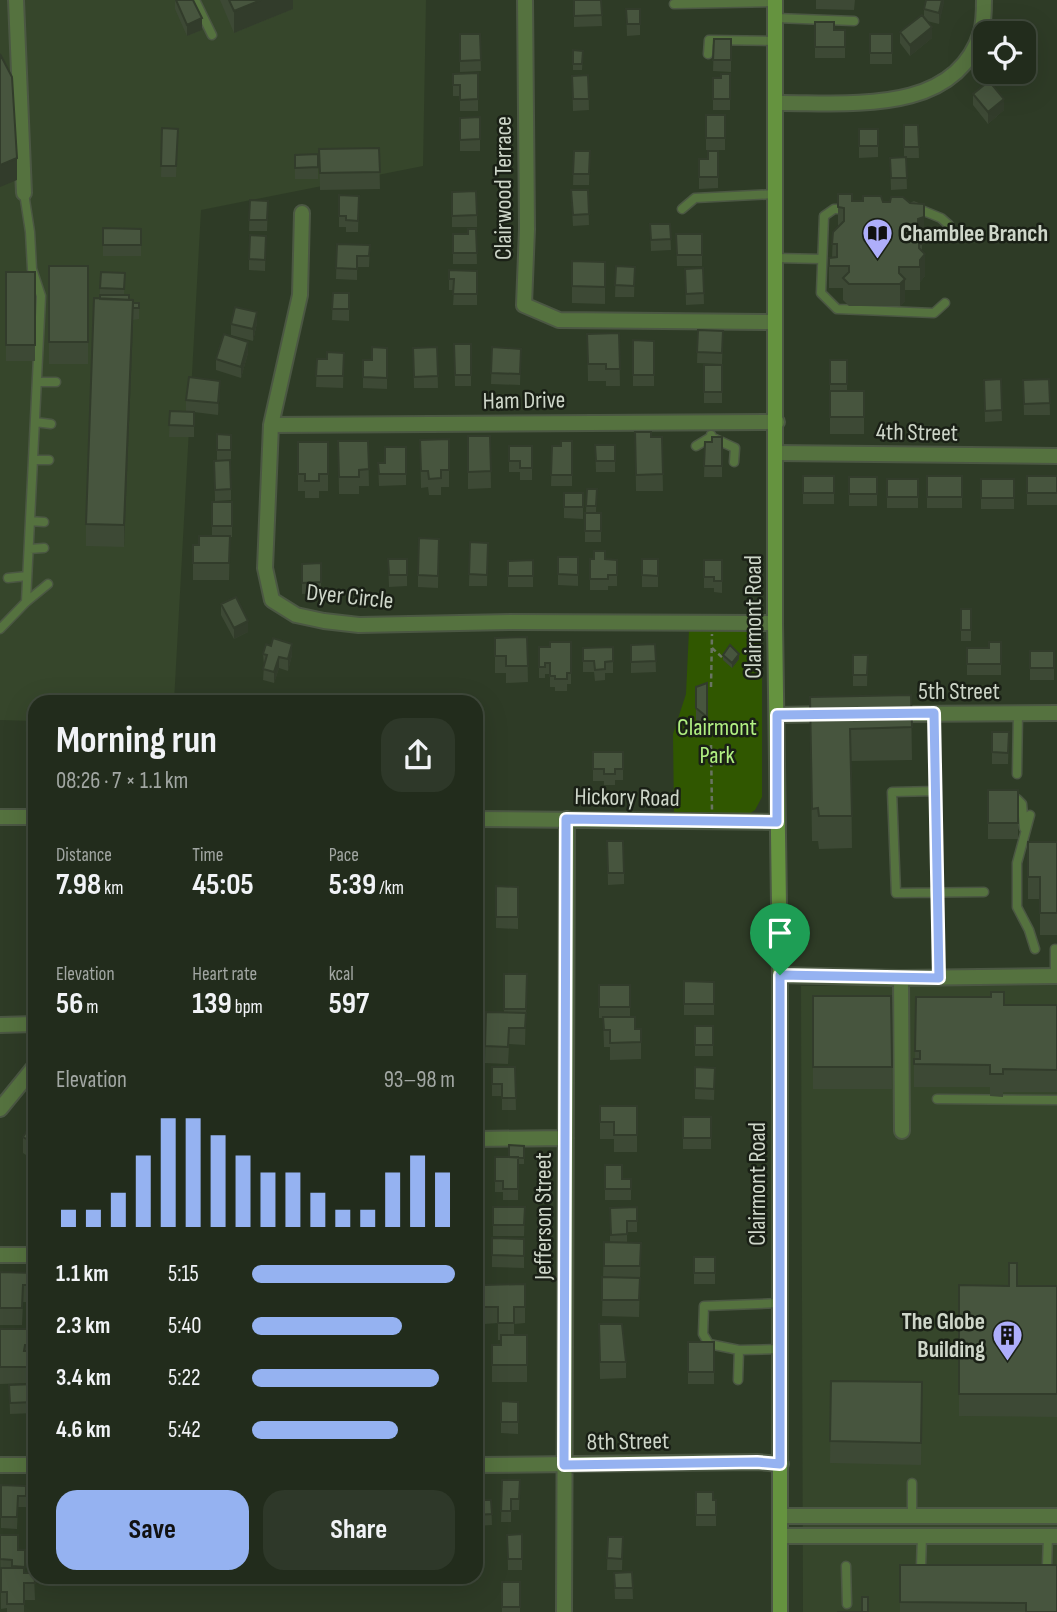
<!DOCTYPE html>
<meta charset="utf-8">
<style>
:root{--surface:#222c1c;--page:#2e3829;--text:#f1f3f6;--muted:#a2a7a3;--line:#3f483b;--accent:#95b2f1}
body{margin:0;font-family:"Sofia Sans Condensed",sans-serif;background:var(--page);color:var(--text);height:100vh;display:flex;flex-direction:column;font-size:26px;white-space:nowrap}
*{box-sizing:border-box;margin:0}
p{font-size:23px;color:var(--muted)}
.icon{flex:none;width:38px;height:38px;fill:none;stroke:currentColor;stroke-width:2;stroke-linecap:round;stroke-linejoin:round}
.map{position:relative;flex:1;overflow:hidden}
.drawer{position:absolute;left:28px;top:695px;width:455px;height:889px;display:flex;flex-direction:column;background:var(--surface);border-radius:21px;box-shadow:0 7px 28px #0002,0 0 0 2px var(--line)}
.drawer>*{flex:none}
.controls{position:absolute;left:973px;top:21px;display:grid;gap:14px}
.controls a{display:grid;place-items:center;width:63px;height:63px;border-radius:14px;background:var(--surface);box-shadow:0 7px 28px #0002,0 0 0 2px var(--line);font-size:35px}
.pin{position:absolute;display:grid;place-items:center;width:60px;height:60px;color:#fff;margin:-72px -30px;border-radius:50% 50% 50% 0;rotate:-45deg;box-shadow:0 0 7px #0007}
.pin .icon{rotate:45deg}
.round{display:grid;place-items:center;flex:none;width:74px;height:74px;border-radius:21px;background:var(--page)}
.head{display:flex;align-items:center;justify-content:space-between;height:119px;padding:0 28px}
h1{font-size:38px;font-weight:700;line-height:52px}
.stats{display:grid;grid-template-columns:repeat(3,1fr);gap:10px;height:119px;padding:7px 28px}
.stats div{display:grid;align-content:center}
.stats b{font-size:30px;font-weight:700}
.stats small{font-size:19px;font-weight:400}
.stats p{font-size:19px}
.chart{height:196px;padding:14px 28px}
.chart p{display:flex;justify-content:space-between}
.chart svg{width:100%;height:126px;margin-top:7px;stroke:var(--accent);stroke-width:6}
.primary-button{display:flex;gap:14px;margin-top:auto;padding:14px 28px}
.primary-button a{flex:1;height:80px;border-radius:21px;background:var(--accent);color:#111;font-size:28px;font-weight:700;line-height:80px;text-align:center}
.primary-button a+a{background:var(--page);color:var(--text)}
ul{padding:0 28px;list-style:none;font-size:23px}
li{display:grid;grid-template-columns:112px 84px 1fr;align-items:center;height:52px}
li i{height:18px;border-radius:9px;background:var(--accent)}
.map>svg:first-child{display:block}
</style>
<div class="map">
<svg width="1057" height="1612" viewBox="0 0 1057 1612">
<rect width="100%" height="100%" fill="#2e3b26"/>
<path fill="#36462b" d="M0,0H426L423,166L201,210L174,702H35V721L0,720Z
M1057,985V1612H803L801,986Z"/>
<path fill="#305700" d="M689,630C712,631 754,621 762,648V797L755,810L749,814L674,815L673,734L686,694Z"/>
<g fill="none" stroke-linecap="round" stroke-linejoin="round">
<defs>
<path id="lane" d="M195,0L212,35
M674,4L775,2
M776,18L854,21
M708,54L709,40L776,41
M24,193L30,232L32,269L41,296L26,602
M914,207L941,218L949,225
M682,209L695,198L776,194
M849,209H834L824,216L821,293L837,309L934,313L945,303
M776,258L822,259
M37,382H56
M35,422L51,424
M711,437L735,448L734,462
M696,446L711,437V435
M33,460H49
M30,521L44,522
M29,549L44,548
M8,578L27,576
M0,629L26,602L48,584
M934,713L938,977
M1017,774L1018,713
M936,791L892,792L896,893L984,892
M1017,799L1022,804L1024,828
M1030,815L1017,863V907L1029,930L1035,949
M1055,949V976
M937,1099L1057,1100
M739,1350L709,1344L703,1334L704,1306L780,1303
M738,1380L739,1350L780,1349
M912,1516V1483
M1047,1565L1048,1536
M846,1566L847,1604
M921,1566L922,1536"/>
<path id="street" d="M16,0L24,193
M525,0L527,229L524,305L559,320L775,322
M776,103C846,102 955,117 981,32C984,22 984,10 984,0
M302,213L300,295L271,425L265,568L272,600L296,615L324,621L359,625L511,622L775,623
M271,425L777,422
M777,453L1057,456
M894,714L1057,713
M777,715L828,714
M0,817H35
M476,819L777,822
M780,975L901,978L1057,976
M901,978L902,1131
M0,1025L35,1024
M0,1109L35,1066
M476,1139L566,1138
M0,1255H35
M0,1465H35
M476,1465L757,1462L781,1464
M781,1516H1057
M781,1536H1057
M564,1612L567,819"/>
<path id="secondary" d="M775,0V623L780,975V1612"/>
</defs>
<use href="#lane" stroke="#4b5743" stroke-width="11"/>
<use href="#street" stroke="#4b5743" stroke-width="18"/>
<use href="#secondary" stroke="#4b5743" stroke-width="18"/>
<path stroke="#697462" stroke-width="2.5" stroke-dasharray="5 3.5" stroke-linecap="butt" d="M712,648L724,659
M711,687L712,634
M711,745L712,810"/>
<use href="#lane" stroke="#55723f" stroke-width="8"/>
<use href="#street" stroke="#55723f" stroke-width="14"/>
<use href="#secondary" stroke="#65933f" stroke-width="14"/>
</g>
<path fill="#3d4935" d="M175,0H193L202,30L187,36L175,9Z
M220,0H293V9L234,33Z
M574,0H601L602,26L574,27Z
M816,0H855L854,10L816,9Z
M944,0L939,24L927,21L932,38L910,56L900,43V32L924,17V9Z
M626,9H640V35L627,36Z
M815,22L834,30H845V58H815Z
M460,34H480L481,71L460,72Z
M870,34H892V64H870Z
M714,39H731V72L713,71Z
M573,50L583,51L582,70H573Z
M999,72H1020L1014,86L999,79Z
M478,73V111H460V96H453V74Z
M730,74V110H713V78H721Z
M588,75L589,110L573,111L572,76Z
M973,94L1004,110L988,124L973,105Z
M706,115H725V150H706Z
M480,117V151H460V118Z
M904,125H918L919,158H906L907,189L891,190L890,158H904Z
M162,128L178,129L176,177H161Z
M859,129H878V157L859,158Z
M379,148L380,189L320,190L319,149Z
M574,151H590L589,185H573Z
M718,151V188L699,189V159H708Z
M295,155L318,167V179H295Z
M571,190H588L589,225L573,226Z
M452,192L477,215V227H452Z
M838,194L852,201L883,202L924,239L922,240V251L925,276L920,282V290H905V301L900,306H849L843,300V288H829V258H832L833,232L838,226Z
M339,195L359,196L358,232H346V227H339Z
M250,200L268,201L267,231H249Z
M650,224H670L671,250L651,251Z
M141,229V256H103V245Z
M476,229L477,264H453V234H468Z
M676,234H702V266H677Z
M266,236L265,271L249,270V259Z
M337,244L370,245L369,267H357V280L336,279Z
M605,262V304L572,303V286Z
M49,266H88V364H49Z
M616,266L635,267L634,297H615Z
M703,268L704,304L686,305L685,269Z
M449,270L477,271V305H453L454,290H449Z
M6,272H35V361H6Z
M101,272L125,273L124,295L133,303H139V319L133,320L124,547L86,546V524Z
M333,293H349V321L332,320Z
M257,323L253,341L231,335V324Z
M698,330L723,331L722,364L697,363Z
M619,333L620,386H606V381H588L587,334Z
M633,340L654,341V386H633Z
M454,344H471V386H455Z
M437,347L438,388H414L413,348Z
M492,347L521,349L520,385L491,384Z
M387,348V389L363,388V360H372Z
M248,353L241,378L216,370V359Z
M344,353L343,388L316,387L317,359H327Z
M830,360H847V391H864V434H830Z
M704,365L722,392V403H704Z
M1001,379L1002,421L985,422L984,380Z
M1049,379L1050,415H1024L1023,380Z
M220,392L218,415L194,412V437H169L170,411L194,412L186,411V400Z
M635,432L651,437H662L663,491H636Z
M217,434L231,435V500L215,501L214,461H217Z
M468,436H490L491,488L468,489Z
M722,437V477H704L705,442H712Z
M449,439V487H441V495H429L428,487L421,488L420,440Z
M338,441H368L369,486H359V494H339Z
M572,441V486H551L552,446H561Z
M298,442H328V491H319V498H305V491H298Z
M595,445H615V472H596Z
M509,446H532V480H520V472H509Z
M406,447V485L379,486L378,463H385Z
M803,476H834V504H803Z
M927,476H962V508H927Z
M1027,476H1057V505H1027Z
M849,477H877V506H849Z
M887,479H918V508H887Z
M981,479H1014V509H981Z
M587,489H597L596,512H586Z
M564,493H583V519L564,518Z
M212,502H232V537H230L229,580H193V545H199L212,536Z
M585,513H601V542H585Z
M439,539L438,588L418,587V575Z
M470,542L488,543L487,586H469Z
M558,557H578V586L558,585Z
M388,559H407V586L389,587Z
M590,559L617,560V586H608V590H590Z
M658,559V587H642V575Z
M533,560V587H508V561Z
M722,560V593L714,592V588H704V577Z
M321,563V593L302,594V564Z
M221,604L248,632L234,639L221,615Z
M961,609H971V641H961Z
M527,637L528,682L506,683V673H495V638Z
M571,642V684H567V691H555V687H550V674H545V678H539V647H550Z
M1001,642V675H967V648H989Z
M655,644L656,672L631,673V645Z
M613,647V673H605V680L595,681L594,672H583V648Z
M1030,651H1054V680H1030Z
M263,654L292,655L288,671L279,668L274,683L263,680L264,665Z
M723,655L739,659L732,668L723,660Z
M853,655H868L867,686H853Z
M707,683V728L696,720V687Z
M911,695L912,760L851,761L852,848L819,849L818,841H812L810,697Z
M992,732H1009L1008,764H992Z
M593,752H623V780H615V785H604V781H593Z
M988,790H1018V839H988Z
M607,841L624,873V884L608,885Z
M1028,842H1057V935H1040V899H1028Z
M496,886L518,887V929L496,928Z
M504,974H527L525,1045L509,1044L508,1064L485,1063L486,1012L504,1013Z
M684,981L714,982V1015H684Z
M599,985H630V1017L635,1029H641V1059L610,1060V1047H604L603,1018H599Z
M813,996H891L892,1089H813Z
M916,997L1004,1005H1057V1092H1003V1097L990,1096V1087H914V1064L915,1059Z
M695,1026H713V1056H695Z
M492,1067H515L516,1110H502V1096H492Z
M695,1067L715,1068L714,1100L695,1099Z
M600,1106H637V1152H614V1139H600Z
M683,1117H711V1149H683Z
M35,1118V1161L23,1153V1137Z
M524,1146V1164H518V1200H503V1192H495V1157H509Z
M605,1165L622,1179H631V1200H605Z
M493,1207H525L524,1236H493Z
M637,1207V1232H627V1243H641L639,1317L602,1316L604,1242H610V1208Z
M492,1238L524,1239V1268L492,1267Z
M694,1257H715V1284H694Z
M0,1272L35,1273V1302H23L22,1325H0Z
M525,1284V1323L514,1324V1335H527V1382H492V1345H501V1340H498V1323L484,1324L483,1285Z
M959,1285L1057,1286V1417L959,1416Z
M599,1324L626,1362V1378L600,1379Z
M0,1329H29L28,1351H33V1383L0,1384Z
M688,1342H714V1384H688Z
M831,1381L922,1382L921,1465L830,1463Z
M35,1384V1413L10,1414L9,1385Z
M476,1391L483,1408L482,1438H476Z
M501,1401L518,1402V1434L501,1433Z
M502,1480H520L519,1510H511V1522H501Z
M1,1485L26,1486V1507H18L17,1529L1,1528Z
M696,1492L713,1500H716V1526H696Z
M476,1500H491L492,1525L476,1526Z
M522,1534V1570H508L507,1535Z
M0,1535L18,1550H25V1573H34L35,1600H24V1612H7V1608L1,1609Z
M608,1537H623L622,1570H607Z
M900,1565L1057,1612H900Z
M632,1572L633,1599H615L614,1573Z
M520,1582V1612H502V1607Z"/>
<path fill="#323c2b" d="M261,0H293V9L234,33V11Z
M942,0H944V4L939,24V13Z
M202,18V30L187,36V25Z
M932,27V38L910,56V45Z
M1015,72H1020L1014,86V75Z
M1004,99V110L988,124V112Z
M17,158V180L0,187V165Z
M924,204V239L922,240V257L925,254V276L920,282V260L922,258V240L918,241V219Z
M905,279V301L900,306V284Z
M133,300V322L124,547V525Z
M257,312V323L253,341V329Z
M248,342V353L241,378V367Z
M220,381V392L218,415V403Z
M248,621V632L234,639V628Z
M292,644V655L288,671V659Z
M739,654V659L732,668V663Z
M279,657V668L274,683V672Z"/>
<path fill="#47553e" stroke="#323c2b" stroke-width="2" d="M176,0H193L202,18L187,25Z
M229,0H261L234,11Z
M574,0H601L602,15L574,16Z
M926,0H942L939,13L924,9Z
M626,9H640V24H627Z
M922,15L932,27L910,45L900,32Z
M815,22H834V30H845V47H815Z
M460,34H480L481,60L460,61Z
M870,34H892V53H870Z
M714,39H731V60H713Z
M573,50L583,51L582,64H573Z
M0,54L12,77L17,158L0,165Z
M478,73V99L460,100V85H453V74Z
M721,74H730V99H713V78H721Z
M588,75L589,99H573L572,76Z
M989,81L1004,99L988,112L973,94Z
M706,115H725V138H706Z
M480,117V139L460,140V118Z
M904,125H918L919,147H904Z
M162,128L178,129L176,166H161Z
M859,129H878V146H859Z
M379,148L380,172L320,173L319,149Z
M574,151H590L589,174H573Z
M708,151H718V177H699V159H708Z
M318,154V167L295,168V155Z
M906,157L907,178H891L890,158Z
M571,190H588L589,214L573,215Z
M476,191L477,215L452,216V192Z
M838,194H852V201H863V196H881L883,202H890L891,197H903L910,203L924,204V217L918,219V226L922,227V244H919V248L925,254L920,260V267H899V273L905,279L900,284H849L843,278L849,272V266H829V258L837,257V244H832L833,232L844,221V208L838,207Z
M339,195L359,196L358,221L346,220V216H339Z
M250,200L268,201L267,220H249Z
M650,224H670L671,239L651,240Z
M103,228L141,229V245H103Z
M468,229H476L477,253H453V234H468Z
M676,234H702V255H677Z
M250,235L266,236L265,260L249,259Z
M337,244L370,245L369,256H357V269L336,268Z
M572,261L605,262V287L572,286Z
M49,266H88V342H49Z
M616,266L635,267L634,286L615,285Z
M703,268L704,293L686,294L685,269Z
M449,270L477,271V294H453L454,279H449Z
M6,272H35V345H6Z
M101,272L125,273L124,289L100,288Z
M333,293H349V309H332Z
M100,295H129V300L100,299Z
M94,298L133,300L124,525L86,524Z
M133,303H139V308H133Z
M235,307L257,312L253,329L231,324Z
M698,330L723,331L722,353L697,352Z
M619,333L620,369H606V364H588L587,334Z
M224,334L248,342L241,367L216,359Z
M633,340L654,341V375H633Z
M454,344H471V375H455Z
M372,347L387,348V378L363,377V360H372Z
M437,347L438,376L414,377L413,348Z
M492,347L521,349L520,374L491,373Z
M327,352L344,353L343,376H316L317,359H327Z
M830,360H847V384H830Z
M704,365H722V392H704Z
M189,377L220,381L218,403L186,400Z
M1001,379L1002,410L985,411L984,380Z
M1049,379L1050,403L1024,404L1023,380Z
M830,391H864V417H830Z
M170,411L194,412V426L169,425Z
M635,432H651V437H662L663,474L636,475Z
M217,434L231,435V450H217Z
M468,436H490L491,471L468,472Z
M712,437H722V466H704L705,442H712Z
M449,439V470H441V478L429,479L428,471H421L420,440Z
M338,441H368L369,469L359,470V477H339Z
M561,441H572V475H551L552,446H561Z
M298,442H328V474H319V481H305V474H298Z
M595,445H615V461H596Z
M509,446H532V468H520V461H509Z
M385,447H406V474H379L378,463H385Z
M230,460L231,489L215,490L214,461Z
M803,476H834V493H803Z
M927,476H962V497H927Z
M1027,476H1057V493H1027Z
M849,477H877V494H849Z
M887,479H918V497H887Z
M981,479H1014V498H981Z
M587,489H597L596,506H586Z
M564,493H583V507H564Z
M212,502H232V526H212Z
M585,513H601V531H585Z
M199,536H230L229,563H193V545H199Z
M419,538L439,539L438,576L418,575Z
M470,542L488,543L487,575L469,574Z
M594,551H605V559L617,560V575H608V579H590V559H594Z
M558,557H578V575L558,574Z
M388,559H407V575H389Z
M642,559H658V576L642,575Z
M533,560V576H508V561Z
M704,560H722V581H714V577H704Z
M321,563V582L302,583V564Z
M236,597L248,621L234,628L221,604Z
M961,609H971V630H961Z
M527,637L528,666H506V656H495V638Z
M273,638L292,644L288,659L279,657L274,672L263,669L267,655L263,654L266,644L271,646Z
M550,642H571V673H567V679H555V676H550V663H545V667H539V647H550Z
M989,642H1001V664H967V648H989Z
M655,644L656,661L631,662V645Z
M730,645L739,654L732,663L723,655Z
M613,647V661L605,662V669L595,670L594,661H583V648Z
M1030,651H1054V668H1030Z
M853,655H868L867,675H853Z
M707,683V717L696,708V687Z
M911,695L912,727L850,729L852,816H819L818,808L812,809L810,697Z
M992,732H1009L1008,753L992,752Z
M593,752H623V769H615V774H604V769H593Z
M988,790H1018V823H988Z
M607,841H623L624,873H608Z
M1028,842H1057V913H1040V877H1028Z
M496,886L518,887V917H496Z
M504,974H527L526,1009H504Z
M684,981L714,982V1004H684Z
M599,985H630V1007H599Z
M991,992H1004V1005H1057V1070L1003,1069V1074H990V1065L914,1064V1059H920V1051H915L916,997H991Z
M813,996H891L892,1067H813Z
M486,1012L526,1013L525,1028H509L508,1047L485,1046Z
M603,1017H635V1029H641V1042L610,1043V1030H604Z
M695,1026H713V1045H695Z
M492,1067H515L516,1098H502V1084H492Z
M695,1067L715,1068L714,1089L695,1088Z
M600,1106H637V1135H614V1122H600Z
M683,1117H711V1138H683Z
M35,1118V1144L23,1137Z
M509,1145L524,1146V1158L509,1157Z
M495,1157H518V1189H503V1181H495Z
M605,1165H622V1179H631V1189H605Z
M493,1207H525L524,1225H493Z
M637,1207V1221H627V1234L611,1235L610,1208Z
M492,1238L524,1239V1256L492,1255Z
M604,1242L641,1243L640,1266H604Z
M694,1257H715V1273H694Z
M1009,1263H1017V1286H1057V1394H959V1285L1009,1286Z
M0,1272L35,1273V1285H23L22,1308H0Z
M602,1277L640,1278L639,1300H602Z
M525,1284V1307H514V1323H498V1307H484L483,1285Z
M599,1324H622L626,1362H600Z
M0,1329H29L28,1345H25L24,1351H33V1367H0Z
M501,1335H527V1365H492V1345H501Z
M688,1342H714V1372H688Z
M831,1381L922,1382L921,1443L830,1441Z
M35,1384V1402L10,1403L9,1385Z
M476,1391H483L482,1421H476Z
M501,1401L518,1402V1422H501Z
M502,1480H520L519,1499H511V1511H501Z
M1,1485L26,1486V1496H18L17,1517H1Z
M696,1492H713V1500H716V1515H696Z
M476,1500H491L492,1514L476,1515Z
M522,1534V1559H508L507,1535Z
M0,1535H18V1550H25V1567L12,1566V1560L0,1559Z
M608,1537H623L622,1559L607,1558Z
M900,1565H1057V1612H1026V1603L900,1602Z
M1,1568H24V1573H34L35,1583H24V1604H7V1592H1Z
M632,1572L633,1588H615L614,1573Z
M502,1582H520V1607H502Z
M862,1597H868V1612H837H862Z"/>
<g fill="none" stroke-linecap="round" stroke-linejoin="round">
<defs>
<path id="route" d="M934,713L939,978L780,975V1464L757,1462L564,1465L566,819L777,822V715Z"/>
</defs>
<use href="#route" stroke="#fff" stroke-width="14"/>
<use href="#route" stroke="#95b2f1" stroke-width="9"/>
</g>
<defs>
<symbol id="library-pin" viewBox="-11 -11 22 30"><path d="M0 17L-7.5 6A9.5 9.5 0 1 1 7.5 6Z" fill="#aeaefb" stroke="#1a2016"/><path d="M-6-4Q-3-5.5-.7-3.5V5Q-3 3-6 4ZM6-4Q3-5.5 .7-3.5V5Q3 3 6 4Z" fill="#111"/></symbol>
<symbol id="building-pin" viewBox="-11 -11 22 30"><path d="M0 17L-7.5 6A9.5 9.5 0 1 1 7.5 6Z" fill="#aeaefb" stroke="#1a2016"/><path d="M-4-6H4V6H1V3H-1V6H-4ZM-2.5-4.3h1.7v1.8h-1.7ZM.8-4.3h1.7v1.8H.8ZM-2.5-1h1.7V.8h-1.7ZM.8-1h1.7V.8H.8Z" fill="#111"/></symbol>
</defs>
<g fill-rule="evenodd">
<use href="#library-pin" x="860" y="216" width="35" height="47"/>
<use href="#building-pin" x="990" y="1318" width="35" height="47"/>
</g>
<g text-anchor="middle" stroke-width="5" stroke-linejoin="round" paint-order="stroke">
<g font-size="24" fill="#ced6c9" stroke="#1a2016">
<text transform="translate(503 188) rotate(-90)" y="8">Clairwood Terrace</text>
<text transform="translate(524 400) rotate(-1)" y="8">Ham Drive</text>
<text transform="translate(917 432) rotate(1)" y="8">4th Street</text>
<text transform="translate(350 596) rotate(6)" y="8">Dyer Circle</text>
<text transform="translate(753 617) rotate(-90)" y="8">Clairmont Road</text>
<text x="959" y="699">5th Street</text>
<text transform="translate(627 797) rotate(1)" y="8">Hickory Road</text>
<text transform="translate(757 1184) rotate(-90)" y="8">Clairmont Road</text>
<text transform="translate(543 1216) rotate(-90)" y="8">Jefferson Street</text>
<text transform="translate(628 1441) rotate(-1)" y="8">8th Street</text>
</g>
<g font-size="24" font-weight="bold" fill="#ced6c9" stroke="#1a2016" text-anchor="start">
<text x="900" y="241">Chamblee Branch</text>
<text x="985" y="1329" text-anchor="end">The Globe<tspan x="985" dy="28">Building</tspan></text>
</g>
<g font-size="24" fill="#b1f082" stroke="#1a2016">
<text x="717" y="735">Clairmont<tspan x="717" dy="28">Park</tspan></text>
</g>
</g>
</svg>
<div class="controls">
<a><svg class="icon" aria-label="locate" viewBox="0 0 24 24"><circle cx="12" cy="12" r="6"/><path d="M12 2v4M12 18v4M2 12h4M18 12h4"/></svg></a>
</div>
<div class="pin" style="left:780px;top:975px;background:#1e9e55"><svg class="icon" aria-label="arrive" viewBox="0 0 24 24"><path d="M6 21V4h12l-3 4 3 4H6"/></svg></div>
<section class="drawer">
<div class="head"><div><h1>Morning run</h1><p>08:26 · 7 × 1.1 km</p></div><a class="round"><svg class="icon" aria-label="share" viewBox="0 0 24 24"><path d="M12 15V3M7 8l5-5 5 5M5 13v7h14v-7"/></svg></a></div>
<div class="stats">
<div><p>Distance</p><b>7.98<small> km</small></b></div>
<div><p>Time</p><b>45:05</b></div>
<div><p>Pace</p><b>5:39<small> /km</small></b></div>
</div>
<div class="stats">
<div><p>Elevation</p><b>56<small> m</small></b></div>
<div><p>Heart rate</p><b>139<small> bpm</small></b></div>
<div><p>kcal</p><b>597</b></div>
</div>
<div class="chart"><p><span>Elevation</span>93–98 m</p>
<svg viewBox="0 0 160 44" preserveAspectRatio="none"><path d="M5 44V38M15 44V38M25 44V32M35 44V19M45 44V6M55 44V6M65 44V12M75 44V19M85 44V25M95 44V25M105 44V32M115 44V38M125 44V38M135 44V25M145 44V19M155 44V25"/></svg>
</div>
<ul>
<li><b>1.1 km</b>5:15<i style="width:100%"></i></li>
<li><b>2.3 km</b>5:40<i style="width:74%"></i></li>
<li><b>3.4 km</b>5:22<i style="width:92%"></i></li>
<li><b>4.6 km</b>5:42<i style="width:72%"></i></li>
</ul>
<div class="primary-button"><a>Save</a><a>Share</a></div>
</section>
</div>
